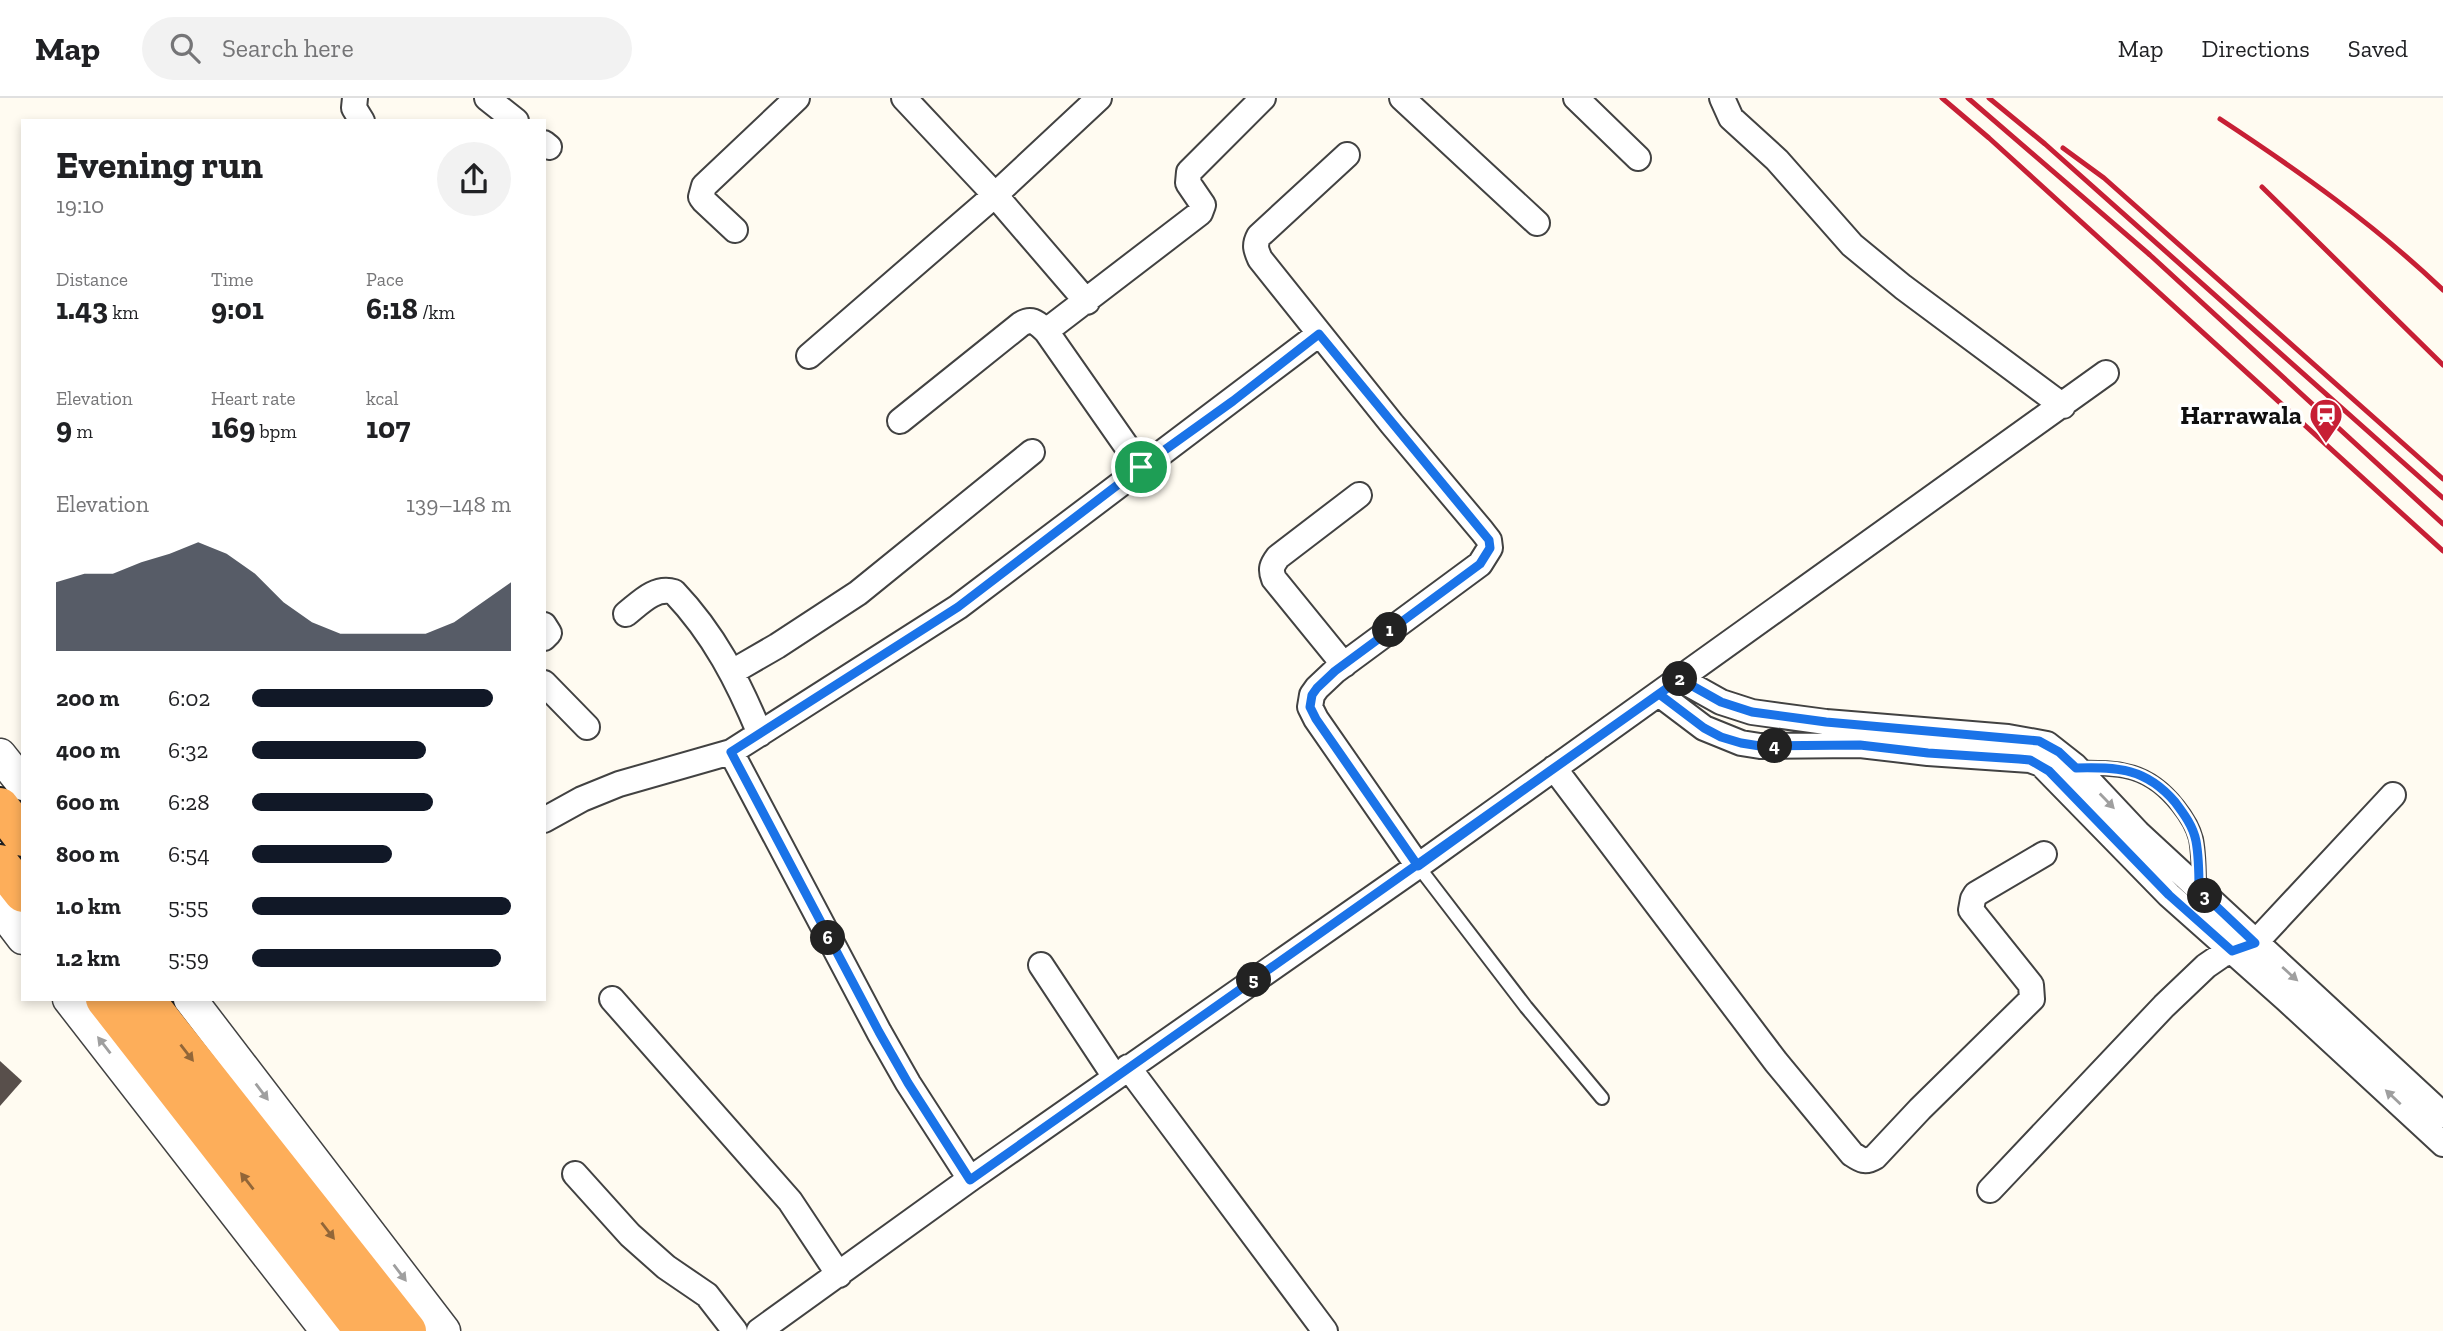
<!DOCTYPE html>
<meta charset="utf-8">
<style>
:root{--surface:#fff;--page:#f2f2f2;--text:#202124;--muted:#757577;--line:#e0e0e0;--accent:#111827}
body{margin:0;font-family:"Zilla Slab",serif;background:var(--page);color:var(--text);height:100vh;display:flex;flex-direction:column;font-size:26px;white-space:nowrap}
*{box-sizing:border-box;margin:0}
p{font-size:23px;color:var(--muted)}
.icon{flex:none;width:38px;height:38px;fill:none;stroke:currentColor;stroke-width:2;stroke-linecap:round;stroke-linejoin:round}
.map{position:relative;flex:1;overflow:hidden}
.panel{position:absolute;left:21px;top:21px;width:525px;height:882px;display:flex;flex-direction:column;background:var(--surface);border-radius:0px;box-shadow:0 4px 10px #0003}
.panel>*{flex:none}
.pin{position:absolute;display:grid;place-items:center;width:60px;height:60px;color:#fff;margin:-30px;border:4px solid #fff;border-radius:50%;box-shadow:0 2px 7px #0007}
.km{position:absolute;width:35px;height:35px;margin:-18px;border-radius:50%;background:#222;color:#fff;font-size:19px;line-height:35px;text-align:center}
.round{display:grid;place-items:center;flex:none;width:74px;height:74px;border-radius:37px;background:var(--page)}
.head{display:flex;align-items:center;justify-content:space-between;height:119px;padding:0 35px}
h1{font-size:38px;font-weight:800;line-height:52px}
.figures{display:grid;grid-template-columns:repeat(3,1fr);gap:10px;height:119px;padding:7px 35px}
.figures div{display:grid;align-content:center}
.figures b{font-size:30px;font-weight:800}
.figures small{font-size:19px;font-weight:400}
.figures p{font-size:19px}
.chart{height:196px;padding:14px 35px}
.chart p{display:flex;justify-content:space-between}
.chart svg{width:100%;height:126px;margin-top:7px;fill:var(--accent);opacity:.7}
ul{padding:0 35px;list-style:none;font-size:23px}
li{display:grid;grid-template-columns:112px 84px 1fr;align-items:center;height:52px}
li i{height:18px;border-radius:9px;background:var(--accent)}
header{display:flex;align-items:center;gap:42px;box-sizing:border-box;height:98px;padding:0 35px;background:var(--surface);border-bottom:2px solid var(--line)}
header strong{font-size:33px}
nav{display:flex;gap:38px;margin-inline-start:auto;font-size:24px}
.search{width:490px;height:63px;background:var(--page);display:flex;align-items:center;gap:18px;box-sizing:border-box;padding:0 24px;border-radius:38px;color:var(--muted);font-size:26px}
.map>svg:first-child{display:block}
</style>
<header>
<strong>Map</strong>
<div class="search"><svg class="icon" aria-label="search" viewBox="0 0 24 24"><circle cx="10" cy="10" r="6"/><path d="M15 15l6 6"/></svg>Search here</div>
<nav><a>Map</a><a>Directions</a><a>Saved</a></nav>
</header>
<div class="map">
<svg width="2443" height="1233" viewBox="0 0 2443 1233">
<rect width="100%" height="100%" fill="#fffbf1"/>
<path fill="#584f4b" d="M0,963L22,983L0,1008Z"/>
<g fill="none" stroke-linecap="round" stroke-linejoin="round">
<defs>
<path id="service" d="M2076,670C2121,669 2149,671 2178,708C2186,718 2193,729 2196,741C2199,757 2199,774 2199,790
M1418,768L1526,909L1602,1000"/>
<path id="minor" d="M355,0L354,10L362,23
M487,0L516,23
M904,0L995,97L1087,204
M1402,0L1537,125
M1576,0L1638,60
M1722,0L1731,20L1777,62L1852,147L1903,189L2063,308
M544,45L549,49
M1347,57L1259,138C1254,147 1256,152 1260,161L1392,326L1482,433L1489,442L1490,450L1480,466L1335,573L1317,590L1312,597L1310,609L1316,621L1418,768
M735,132L704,103L701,99L704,88L797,0
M1046,233L1200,115L1203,107L1188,85L1189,74L1263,0
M809,258L995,97L1099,0
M900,323L1021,226C1032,219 1037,225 1046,233L1141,369
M626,516C640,505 655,488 674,494C714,536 738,583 760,636
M544,527L549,535L544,540
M1344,567L1274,481C1270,471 1272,467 1278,459L1359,397
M732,574L777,548L858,495L1032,354
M1680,581L1721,604L1752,614L1826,624L2008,639L2047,646L2075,668L2138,735L2443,1017
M544,585L587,629
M1659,596L1704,630L1741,645L1760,648L1860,647L1928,655L2030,662L2041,666L2169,797L2286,901L2443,1046
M731,654L879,934L908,985L970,1081
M1554,670L1776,964L1852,1056C1861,1062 1865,1065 1875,1059L1920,1011L2032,901L2031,887L1971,812L1973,801L1976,796L2044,756
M544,722L582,701L619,686L731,654L958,509L1319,236
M1041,867L1115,979
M612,901L790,1103L839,1177
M1128,969L1325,1233
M575,1076L630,1137L666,1169L707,1197L735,1233
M1990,1092L2164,908L2206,868L2222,857L2255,845L2393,697
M759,1233L970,1081L1418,768L2106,275"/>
<path id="tertiary" d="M0,657L23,686
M0,810L23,840
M69,901L327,1233
M190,901L444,1233"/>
<path id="trunk" d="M0,709L23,739
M0,766L23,795
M105,901L364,1233
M145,901L407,1233"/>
</defs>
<use href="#service" stroke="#424242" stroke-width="16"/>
<use href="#minor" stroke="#424242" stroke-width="28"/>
<use href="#tertiary" stroke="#424242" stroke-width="35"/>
<use href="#trunk" stroke="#202020" stroke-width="42"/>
<use href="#service" stroke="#fff" stroke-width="12"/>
<use href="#minor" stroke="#fff" stroke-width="24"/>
<use href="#tertiary" stroke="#fff" stroke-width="32"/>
<use href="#trunk" stroke="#fdae5a" stroke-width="38"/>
<path stroke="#c71f35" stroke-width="5" d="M1942,0L1989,40L2443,453
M1968,0L2150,157L2443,426
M1989,0L2045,46L2443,400
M2220,21C2299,73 2375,127 2443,192
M2063,50L2104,80L2443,381
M2262,89L2443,267"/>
</g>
<defs><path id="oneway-solid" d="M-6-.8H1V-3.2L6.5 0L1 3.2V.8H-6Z" transform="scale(1.75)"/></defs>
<g fill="#9f9f9f">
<use href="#oneway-solid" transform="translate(2107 703) rotate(46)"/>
<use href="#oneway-solid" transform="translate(2290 876) rotate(42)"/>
<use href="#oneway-solid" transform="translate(104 947) rotate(-128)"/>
<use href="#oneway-solid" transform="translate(262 994) rotate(53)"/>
<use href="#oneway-solid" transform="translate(2393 999) rotate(-137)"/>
<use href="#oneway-solid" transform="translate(400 1175) rotate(53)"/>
</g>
<g fill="#926638">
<use href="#oneway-solid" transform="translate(187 955) rotate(52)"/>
<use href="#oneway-solid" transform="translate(247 1083) rotate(-128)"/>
<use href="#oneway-solid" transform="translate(328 1133) rotate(52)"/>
</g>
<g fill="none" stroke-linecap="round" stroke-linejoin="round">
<defs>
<path id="route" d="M1141,369L1233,303L1319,236L1489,442L1490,450L1480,466L1335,573L1317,590L1312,597L1310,609L1316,621L1418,768C1505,705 1592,643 1680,581L1721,604L1752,614L1826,624L2039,643L2059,654L2076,670C2118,669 2146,670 2175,704C2184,716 2193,728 2196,743C2199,759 2199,776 2199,792L2255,845L2232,853L2169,797L2049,673L2030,662L2019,661L1928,655L1860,647L1760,648L1741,645L1721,639L1704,630L1659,596L970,1082L908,985L879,934L731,654L958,509L1141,369"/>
</defs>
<use href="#route" stroke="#fff" stroke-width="14"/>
<use href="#route" stroke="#1a73e8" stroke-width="9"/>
</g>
<defs>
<symbol id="station-pin" viewBox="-11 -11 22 30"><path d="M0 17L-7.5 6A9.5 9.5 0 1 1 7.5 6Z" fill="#c71f35" stroke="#fff"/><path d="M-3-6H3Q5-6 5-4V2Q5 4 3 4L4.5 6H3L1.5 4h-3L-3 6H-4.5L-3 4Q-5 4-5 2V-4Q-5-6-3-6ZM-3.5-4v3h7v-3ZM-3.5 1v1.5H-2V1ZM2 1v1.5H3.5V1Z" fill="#fff"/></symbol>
</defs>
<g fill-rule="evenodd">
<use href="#station-pin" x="2307" y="298" width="38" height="52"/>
</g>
<g text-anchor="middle" stroke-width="7" stroke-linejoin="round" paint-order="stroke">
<g font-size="26" font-weight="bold" fill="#0f0f0f" stroke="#fff" text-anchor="end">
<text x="2302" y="326">Harrawala</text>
</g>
</g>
</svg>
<div class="pin" style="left:1141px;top:369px;background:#1e9e55"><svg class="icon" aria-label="arrive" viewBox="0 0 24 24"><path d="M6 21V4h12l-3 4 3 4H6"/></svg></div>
<b class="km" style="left:1390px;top:532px">1</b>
<b class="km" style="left:1680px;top:581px">2</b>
<b class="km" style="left:2205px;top:798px">3</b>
<b class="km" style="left:1775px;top:648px">4</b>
<b class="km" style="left:1254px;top:882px">5</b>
<b class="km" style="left:828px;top:840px">6</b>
<section class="panel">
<div class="head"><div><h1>Evening run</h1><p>19:10</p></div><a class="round"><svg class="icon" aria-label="share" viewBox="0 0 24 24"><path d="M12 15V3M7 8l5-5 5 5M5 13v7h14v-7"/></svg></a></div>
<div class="figures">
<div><p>Distance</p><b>1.43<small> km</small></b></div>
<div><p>Time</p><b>9:01</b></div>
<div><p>Pace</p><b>6:18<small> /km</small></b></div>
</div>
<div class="figures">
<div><p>Elevation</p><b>9<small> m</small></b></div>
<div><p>Heart rate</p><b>169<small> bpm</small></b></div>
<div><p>kcal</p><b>107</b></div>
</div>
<div class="chart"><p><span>Elevation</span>139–148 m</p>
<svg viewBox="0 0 160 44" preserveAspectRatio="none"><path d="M0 44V20L10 17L20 17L30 13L40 10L50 6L60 10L70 17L80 27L90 34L100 38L110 38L120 38L130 38L140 34L150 27L160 20V44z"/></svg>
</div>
<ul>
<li><b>200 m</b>6:02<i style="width:93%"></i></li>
<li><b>400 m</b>6:32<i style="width:67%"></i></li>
<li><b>600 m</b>6:28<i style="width:70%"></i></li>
<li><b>800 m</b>6:54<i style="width:54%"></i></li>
<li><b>1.0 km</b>5:55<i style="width:100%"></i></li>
<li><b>1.2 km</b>5:59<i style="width:96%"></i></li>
</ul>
</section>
</div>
